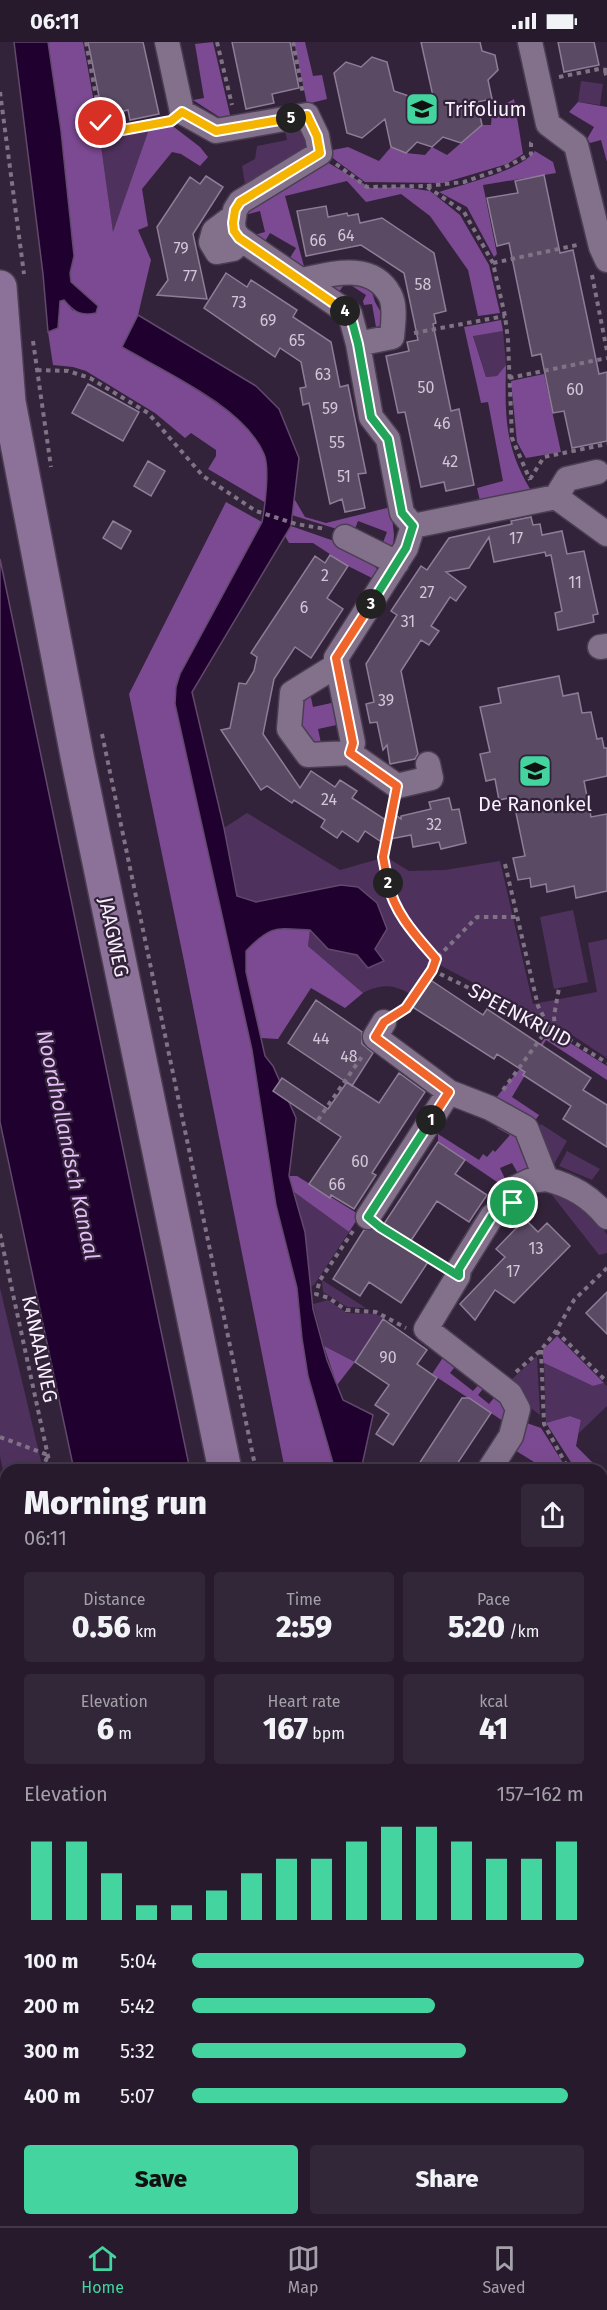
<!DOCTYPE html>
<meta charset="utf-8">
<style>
:root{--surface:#261a2c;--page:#322738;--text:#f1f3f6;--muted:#a4a1a9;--line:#423848;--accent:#43d4a0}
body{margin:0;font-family:"Fira Sans",sans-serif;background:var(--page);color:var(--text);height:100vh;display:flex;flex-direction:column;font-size:22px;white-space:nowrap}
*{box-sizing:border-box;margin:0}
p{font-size:20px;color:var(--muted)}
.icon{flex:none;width:33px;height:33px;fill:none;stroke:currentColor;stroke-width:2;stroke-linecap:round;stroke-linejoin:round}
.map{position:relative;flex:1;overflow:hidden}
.side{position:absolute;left:0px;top:1422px;width:608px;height:762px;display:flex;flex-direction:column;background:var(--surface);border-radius:18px 18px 0 0;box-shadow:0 6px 24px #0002,0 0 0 2px var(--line)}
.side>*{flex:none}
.pin{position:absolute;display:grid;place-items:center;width:51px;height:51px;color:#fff;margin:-26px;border:3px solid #fff;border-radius:50%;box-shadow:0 2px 6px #0007}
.km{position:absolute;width:30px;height:30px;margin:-15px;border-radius:50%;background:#222;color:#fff;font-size:16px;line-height:30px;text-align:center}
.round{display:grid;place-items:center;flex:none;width:63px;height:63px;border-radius:6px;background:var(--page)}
.summary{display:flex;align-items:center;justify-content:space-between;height:102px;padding:0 24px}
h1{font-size:33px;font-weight:800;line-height:45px}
.figures{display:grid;grid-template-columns:repeat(3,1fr);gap:9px;height:102px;padding:6px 24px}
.figures div{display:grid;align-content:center;border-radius:6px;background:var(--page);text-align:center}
.figures b{font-size:30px;font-weight:800}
.figures small{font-size:16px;font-weight:400}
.figures p{font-size:16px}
.chart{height:168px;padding:12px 24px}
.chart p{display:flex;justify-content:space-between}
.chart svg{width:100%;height:108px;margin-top:6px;stroke:var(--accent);stroke-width:6}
.cta{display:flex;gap:12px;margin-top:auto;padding:12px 24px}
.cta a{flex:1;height:69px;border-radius:6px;background:var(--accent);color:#111;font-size:24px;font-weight:800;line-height:69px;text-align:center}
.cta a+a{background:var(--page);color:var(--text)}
ul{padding:0 24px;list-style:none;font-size:20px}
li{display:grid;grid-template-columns:96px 72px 1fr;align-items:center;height:45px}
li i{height:15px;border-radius:8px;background:var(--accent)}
.status{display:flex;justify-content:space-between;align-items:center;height:42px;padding:0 30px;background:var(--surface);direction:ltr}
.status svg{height:16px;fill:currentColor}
.menu{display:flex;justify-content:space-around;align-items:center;height:84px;border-top:2px solid var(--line);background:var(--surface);font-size:16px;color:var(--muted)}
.menu a{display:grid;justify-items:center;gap:3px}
.menu .current{color:var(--accent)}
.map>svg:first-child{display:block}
</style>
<div class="status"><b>06:11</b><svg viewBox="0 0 49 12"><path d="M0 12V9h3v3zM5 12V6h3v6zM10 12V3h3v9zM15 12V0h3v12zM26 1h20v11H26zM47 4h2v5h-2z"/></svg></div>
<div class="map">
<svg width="607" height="2184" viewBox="0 0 607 2184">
<rect width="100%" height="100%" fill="#33233a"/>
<path fill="#4f315d" d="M581,39L603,42L600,63L578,60Z
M98,82L116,91L149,87L113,191Z
M296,84L310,97L309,110L245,142L242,124L255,117L257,104L287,98L284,85Z
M503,289L506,323L497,334L486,335L473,293Z
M247,771L340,828L386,815L409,829L445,828L500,819L533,962L597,950L588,901L607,897V1016L569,991L432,919L410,952C393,942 381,942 363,951L308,904L310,888L328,907L357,913L368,926L375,907L341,843L256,861L237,854L224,786Z
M573,868L588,940L554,947L540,875Z
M541,1082L567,1099L554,1122L538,1085Z
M567,1109L600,1127L592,1138L559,1124Z
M554,1148L596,1175L607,1193V1211L599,1213L552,1153Z
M294,1150L349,1190L314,1243L311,1244L305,1190Z
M322,1238L366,1266L347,1265L323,1250Z
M0,1246L43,1428H6V1442L0,1414Z
M328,1258L347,1271L375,1272L385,1276L355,1320L324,1304L313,1262Z
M537,1314L540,1373L524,1361L510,1339Z
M544,1321L593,1344L604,1341L607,1344V1364L579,1391L581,1378L570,1374L546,1381Z
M6,1544V1697L0,1694V1557Z"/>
<path fill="#7c4a92" d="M48,0H83L98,82L113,190L149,87L170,82L200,105L208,115L200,124L181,112L172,110L142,147L148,184L138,188L151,218L138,273L122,305C157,326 257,374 266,415C269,429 266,446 267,461L295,458L305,475L326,481L391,465L394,493L393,503H382L387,490L358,479L353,492L266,465V461L208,427L216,414V408L191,391L185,396L155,371L86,329L73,325L53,323L48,290L58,286L60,259L64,258L73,269L70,231L74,214L61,89Z
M213,0L231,77L224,78L193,58L204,56L195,2Z
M294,0H305L313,34L322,33L327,57L307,62Z
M514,57L523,112L507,122L443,141L365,140L330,114L328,109L348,105L379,119L391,105L406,111L425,113L432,105L447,113L482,83H491L492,70Z
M578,60L607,65V120L601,98L590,101L587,97L594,85L569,70Z
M535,109L553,120L556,131L483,143L497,212L494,215L467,165L439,150C464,142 520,129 535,109Z
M320,116L371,146L403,145L430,149L460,173L489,223L500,271L478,274L468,228L430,174L401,152L366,160L347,139L285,154L305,228L288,219L296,206L270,191L262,204L250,194L265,190L260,169L245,173L251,156Z
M333,238L369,240L375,260L387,281L378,293L364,287L376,285L372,262L364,263L363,259L366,253L346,240L336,254L331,246Z
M501,278L503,289L473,294L486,335L497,334L506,323C505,372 504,403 530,447L480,459L477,446L503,439L488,360L481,361L464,285Z
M544,332L561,410L526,416L517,400L511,339Z
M226,460L262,480L180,632L252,1008L276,1163L297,1246L302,1296L308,1334L335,1428H285L185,924L129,652Z
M291,484L360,508L378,528L372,536L348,524L313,501H289L285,494Z
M309,646L313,665L336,660L341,682L318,687L321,701L313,703C294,674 292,677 309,646Z
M276,886L310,888L308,904L363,951L345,966L311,946L278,997L261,996L246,930V909L261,894Z
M551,989L607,1024V1038L546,998L512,1055L539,1073L534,1080L495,1057Z
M500,1084L519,1092L531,1122L526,1131L520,1135L512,1121L500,1126L507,1141L503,1144L438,1100V1092L479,1118L483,1112L487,1115L493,1108L495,1110L510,1093L497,1086Z
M289,1134H297L360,1173L349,1190L294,1150Z
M557,1294L604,1341L593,1344L544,1321L542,1309Z
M324,1304L355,1320L337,1343Z
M446,1315L458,1321L450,1331L473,1349L482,1339L486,1343L478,1353L489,1362L497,1352L507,1368L503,1379L432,1332L442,1317Z
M570,1374L581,1378L576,1404L600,1428H576L546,1381Z
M521,1379L541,1386L565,1424L562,1428H547L513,1407Z"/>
<path fill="#20002e" stroke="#61486c" stroke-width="1.5" d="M14,0H48L61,89L74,214L70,231L71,240L98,264L96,271C80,274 74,270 64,258L60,259L58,286L48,290L43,232Z
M138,273L256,344L279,367L299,416L291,484L192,650L224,786L237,854L256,860L341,843L358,845L377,861L387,887L375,907L384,919L368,926L357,913L328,907L310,888C275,886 271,883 246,909V930L265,1014L273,1024L296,1076L289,1134L305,1190L313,1267L327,1318L343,1358L373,1373L361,1428H335L308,1334L302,1296L297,1246L276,1163L252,1008L175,662L176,645L180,632L262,480C265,465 270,425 264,412C244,365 165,330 122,305Z
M0,517L190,1428H74L0,1080Z
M222,2178H337V2184H223Z
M462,2178H527L535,2184H462Z"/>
<path fill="#5a4a63" stroke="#8f7d98" stroke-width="1.5" d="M88,0H143L159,72L130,78L128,68L103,74Z
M232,0H290L299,46L272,52L274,61L246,67Z
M421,0H480L482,9L495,13L498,28L488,38L492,57L477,60L482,83L461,101L443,95L432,105L417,100L406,111L391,105L385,77L362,96L347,91L334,31L346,20L361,25L372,15L387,20L394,49L435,63Z
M558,0H594L599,23L564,30Z
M544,133L560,211L573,208L599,332L607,330V399L572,406L564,369L553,371L541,312L532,314L509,201L497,204L487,156L518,151L515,139Z
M206,134L223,145L193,192L207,257L157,253L168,238L157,185L190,135L200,142Z
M326,164L328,175L347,171L348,174L358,172L360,181L382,176L434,211L446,269L434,272L436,281L433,282L451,369L459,367L474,443L446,449L444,440L421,445L405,370L398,371L386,314L409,309L407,300L418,298L404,231L361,203L306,214L297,169Z
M226,231L247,245L251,238L297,268L293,275L331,300L340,345L348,343L360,402L366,431L358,432L365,466L345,470L342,457L330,462L309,361L303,363L300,346L306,345L301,320L280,306L275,315L204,266Z
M88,342L139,370L123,399L72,371Z
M148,419L165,429L151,454L134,444Z
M531,475L533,483L540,482L542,493L562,489L567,512L584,509L598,572L593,573L594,580L558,588L555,571L562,569L551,513L546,514L545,510L494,520L489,495L469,526L446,530L466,545L456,559L450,555L431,584L439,589L429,603L421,598L401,629L418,712L415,717L390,722L387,703L383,708L377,680L370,681L366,662L374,660L366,622L397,573L391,569L421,524L427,528L449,496L512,482L511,479Z
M113,479L131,489L121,507L103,496Z
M330,513L348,524L327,556L343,567L311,616L295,605L274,637L263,692L300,746L311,729L335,745L340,738L357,749L352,756L384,777L397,774L401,777V774L431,767L429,760L449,756L452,768L459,767L466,801L441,807L439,800L413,805L411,793L380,799L365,789L358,800L342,789L337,796L321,785L325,778L294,758L292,761L267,744L261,748L221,688L230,686L239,641L246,642L254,629L257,615L251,611L315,514L325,521Z
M559,634L563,654L578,651L582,671L591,670L597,697L602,696L604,706H607V734L584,739L591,775L607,772V849L576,856L574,844L547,850L546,842L531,845L530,836L518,838L513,816L525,814L515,766L511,767L509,756L499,758L495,737L486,739L480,712L490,710L480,665L501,661L498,646Z
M429,937L483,973L487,967L591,1036L583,1048L607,1063V1105L563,1077L571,1064L523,1033L525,1030L497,1012L494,1017L411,964Z
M316,958L362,990V1002L373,1011L352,1044L288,1001Z
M399,1031L425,1050L372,1131L376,1133L354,1167L331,1153L330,1156L309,1142L341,1095L273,1049L282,1036L328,1067L347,1040L379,1061Z
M438,1100L465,1118L455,1132L487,1153L469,1180L437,1159L406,1206L428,1220L401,1261L369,1240L360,1254L333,1237L364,1188L377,1186L380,1188Z
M525,1177L538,1190L547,1181L570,1204L514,1261L495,1248L475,1278L460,1262L505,1215L496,1207Z
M607,1250V1292L586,1271Z
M383,1277L427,1308L417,1322L437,1336L393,1403L376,1392L389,1372L375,1363L389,1343L355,1320Z
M462,1356H469L491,1371L453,1428H415Z"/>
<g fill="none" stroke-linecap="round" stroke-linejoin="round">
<defs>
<path id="minor" d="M167,0L182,70L216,89L307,73L317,94L320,111L240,160L235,168L233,181L234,189L239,196L350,272L358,302L371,375L388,397L402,471L413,484
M530,0L548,82L576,103L601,205L607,218
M234,174L214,189L211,200L217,210L233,207L242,198
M302,238C331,232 372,219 390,253C396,264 393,283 392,295L358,302
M556,455L567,437L597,430
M413,484L406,506L336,616L353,701L350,711L397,744L431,736L428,722
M413,484L556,455L607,492
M345,495L397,521
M600,605L607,604
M337,623L292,651L289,687L308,713L350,711
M384,980L375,995L449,1050L490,1066L526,1086L546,1137C572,1144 590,1154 607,1175
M368,1175L449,1050
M489,1428L511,1394L518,1367L510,1352L426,1287L458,1234L459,1227L492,1174L513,1161L515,1146L529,1139L546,1137
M0,1452L6,1480
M602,1507L607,1503
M0,1526L6,1514
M0,1711L6,1714
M602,1795L607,1813
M0,2037L6,2023
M602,2049L607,2033
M602,2089L607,2104
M154,2184L155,2178"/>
<path id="secondary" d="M0,245L9,360L78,719L225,1428
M372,2178V2184"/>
</defs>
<use href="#minor" stroke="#4b3e52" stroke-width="27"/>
<use href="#secondary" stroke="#4b3e52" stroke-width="36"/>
<path stroke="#807386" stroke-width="4" stroke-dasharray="4.5 4.5" stroke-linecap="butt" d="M86,0L101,81L117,89L164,81
M217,0L232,63
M293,0L303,52
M605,29L607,36
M559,35L599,27L607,28
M0,50L24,232
M336,122L367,145L426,144L464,170L493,221L505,274L508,298L512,396L530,438
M427,144L464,140L501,127L531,112V101L534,98
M493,221L577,203
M592,233L607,309
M414,291L505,274
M33,299L51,425
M37,328L68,329L90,336L148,371L203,434L256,469L296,482L326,487
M509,336L607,316
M530,437L544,415L607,402
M102,692L256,1428
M393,765C390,781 383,800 383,816C385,857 411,888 436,917L477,875H516
M432,928L549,985L607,1021
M402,968L432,928L436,917
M555,988L554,974L559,946
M503,1048L549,985L538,964L505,822
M318,1078L363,1013
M385,1188L437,1221
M353,1189L320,1238L316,1252L329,1256L346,1268L376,1270L406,1286
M0,1192L51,1428
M556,1289L607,1340
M541,1308L544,1382L569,1428
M516,1330L541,1308L556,1289L574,1258L607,1226
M0,1395L48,1413L42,1428
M602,1476L607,1481
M602,1542L607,1537
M602,1581L607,1585
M0,2125L6,2127
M204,2178V2184
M401,2178L402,2184
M48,2181L50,2178"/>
<use href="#minor" stroke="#83718c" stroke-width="24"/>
<use href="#secondary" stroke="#8c7199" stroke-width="33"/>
</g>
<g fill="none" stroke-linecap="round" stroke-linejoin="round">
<defs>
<path id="split-1" d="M431,1078L368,1175L380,1185L459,1234V1227L492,1174L513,1161"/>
<path id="split-2" d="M388,841C394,871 417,895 436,917L432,928L406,966L384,980L375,995L449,1050L431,1078"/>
<path id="split-3" d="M371,562L336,616L353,701L350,711L397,744L383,815L388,841"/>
<path id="split-4" d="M345,269L350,272L358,302L371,375L388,397L402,471L413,484L406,506L371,562"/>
<path id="split-5" d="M291,76L307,73L317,94L320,111L240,160L235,168L233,181L234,189L239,196L345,269"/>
<path id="split-6" d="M101,81L117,89L171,79L182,70L216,89L291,76"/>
</defs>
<use href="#split-1" stroke="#fff" stroke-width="12"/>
<use href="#split-2" stroke="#fff" stroke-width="12"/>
<use href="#split-3" stroke="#fff" stroke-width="12"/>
<use href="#split-4" stroke="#fff" stroke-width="12"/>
<use href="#split-5" stroke="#fff" stroke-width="12"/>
<use href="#split-6" stroke="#fff" stroke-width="12"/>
<use href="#split-1" stroke="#22a559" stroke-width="8"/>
<use href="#split-2" stroke="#f0652b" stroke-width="8"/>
<use href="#split-3" stroke="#f0652b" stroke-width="8"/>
<use href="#split-4" stroke="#22a559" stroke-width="8"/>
<use href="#split-5" stroke="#f5b400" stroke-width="8"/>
<use href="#split-6" stroke="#f5b400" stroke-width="8"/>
</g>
<defs>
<symbol id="school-square" viewBox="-11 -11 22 22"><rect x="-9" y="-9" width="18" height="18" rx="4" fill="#43d4a0" stroke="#33233a"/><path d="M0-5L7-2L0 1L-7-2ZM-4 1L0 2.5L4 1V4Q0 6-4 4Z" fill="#111"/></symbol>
</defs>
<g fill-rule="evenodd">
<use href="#school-square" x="403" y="48" width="38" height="38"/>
<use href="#school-square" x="516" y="710" width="38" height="38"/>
</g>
<g text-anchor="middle" stroke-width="4.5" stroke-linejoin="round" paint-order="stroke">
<g font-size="16" fill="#d1c7d7">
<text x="346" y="199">64</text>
<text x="318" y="204">66</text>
<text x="181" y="212">79</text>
<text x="190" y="240">77</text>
<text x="423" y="248">58</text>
<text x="239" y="266">73</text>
<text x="268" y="284">69</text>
<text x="297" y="304">65</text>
<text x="323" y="338">63</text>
<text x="426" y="351">50</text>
<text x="575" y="353">60</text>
<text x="330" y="372">59</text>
<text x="442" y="387">46</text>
<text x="337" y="406">55</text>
<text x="450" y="425">42</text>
<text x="344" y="440">51</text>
<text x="516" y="502">17</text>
<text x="325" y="539">2</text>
<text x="575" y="546">11</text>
<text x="427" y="556">27</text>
<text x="304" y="571">6</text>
<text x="408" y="585">31</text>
<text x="386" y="664">39</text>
<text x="329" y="763">24</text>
<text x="434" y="788">32</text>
<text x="321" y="1002">44</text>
<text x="349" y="1020">48</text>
<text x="360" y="1125">60</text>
<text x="337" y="1148">66</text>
<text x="536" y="1212">13</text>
<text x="513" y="1235">17</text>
<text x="388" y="1321">90</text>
</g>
<g font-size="20" fill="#f9f1fe" stroke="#33233a" text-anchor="start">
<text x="445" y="74">Trifolium</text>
<text x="535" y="769" text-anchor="middle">De Ranonkel</text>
</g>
<g font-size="20" fill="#f9f1fe" stroke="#33233a">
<text transform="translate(114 895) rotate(78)" y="7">JAAGWEG</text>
<text transform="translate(520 973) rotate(28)" y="7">SPEENKRUID</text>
<text transform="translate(40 1307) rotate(78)" y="7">KANAALWEG</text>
</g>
<g font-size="21" font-style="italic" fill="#e7befa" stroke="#33233a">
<text transform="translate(68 1103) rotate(78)" y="7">Noordhollandsch Kanaal</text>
</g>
</g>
</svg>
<div class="pin" style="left:513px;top:1161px;background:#1e9e55"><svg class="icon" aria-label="arrive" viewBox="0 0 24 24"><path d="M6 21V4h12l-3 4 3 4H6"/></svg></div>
<div class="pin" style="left:101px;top:81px;background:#d93025"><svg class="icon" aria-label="check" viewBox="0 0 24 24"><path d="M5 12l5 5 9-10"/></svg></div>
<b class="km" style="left:431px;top:1078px">1</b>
<b class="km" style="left:388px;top:841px">2</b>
<b class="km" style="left:371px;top:562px">3</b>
<b class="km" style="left:345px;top:269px">4</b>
<b class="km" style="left:291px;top:76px">5</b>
<section class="side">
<div class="summary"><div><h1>Morning run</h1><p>06:11</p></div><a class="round"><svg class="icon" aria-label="share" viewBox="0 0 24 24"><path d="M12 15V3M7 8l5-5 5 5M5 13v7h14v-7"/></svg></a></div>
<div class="figures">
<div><p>Distance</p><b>0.56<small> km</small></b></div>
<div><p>Time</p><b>2:59</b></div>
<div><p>Pace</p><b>5:20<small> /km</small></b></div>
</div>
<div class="figures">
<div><p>Elevation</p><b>6<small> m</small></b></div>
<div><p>Heart rate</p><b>167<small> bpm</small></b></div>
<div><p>kcal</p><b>41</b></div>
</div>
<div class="chart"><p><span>Elevation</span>157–162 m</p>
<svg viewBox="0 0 160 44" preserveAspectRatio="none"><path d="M5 44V12M15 44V12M25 44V25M35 44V38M45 44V38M55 44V32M65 44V25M75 44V19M85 44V19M95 44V12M105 44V6M115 44V6M125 44V12M135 44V19M145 44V19M155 44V12"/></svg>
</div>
<ul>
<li><b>100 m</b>5:04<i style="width:100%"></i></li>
<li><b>200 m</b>5:42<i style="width:62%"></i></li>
<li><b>300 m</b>5:32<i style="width:70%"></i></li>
<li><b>400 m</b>5:07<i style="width:96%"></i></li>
</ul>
<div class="cta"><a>Save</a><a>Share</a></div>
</section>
</div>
<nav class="menu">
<a class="current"><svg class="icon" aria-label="home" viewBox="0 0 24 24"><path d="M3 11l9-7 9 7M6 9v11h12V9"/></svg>Home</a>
<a><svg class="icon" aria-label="map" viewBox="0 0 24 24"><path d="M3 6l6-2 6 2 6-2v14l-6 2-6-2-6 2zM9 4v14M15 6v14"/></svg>Map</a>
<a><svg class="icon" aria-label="saved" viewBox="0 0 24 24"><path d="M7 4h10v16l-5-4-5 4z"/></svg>Saved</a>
</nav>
